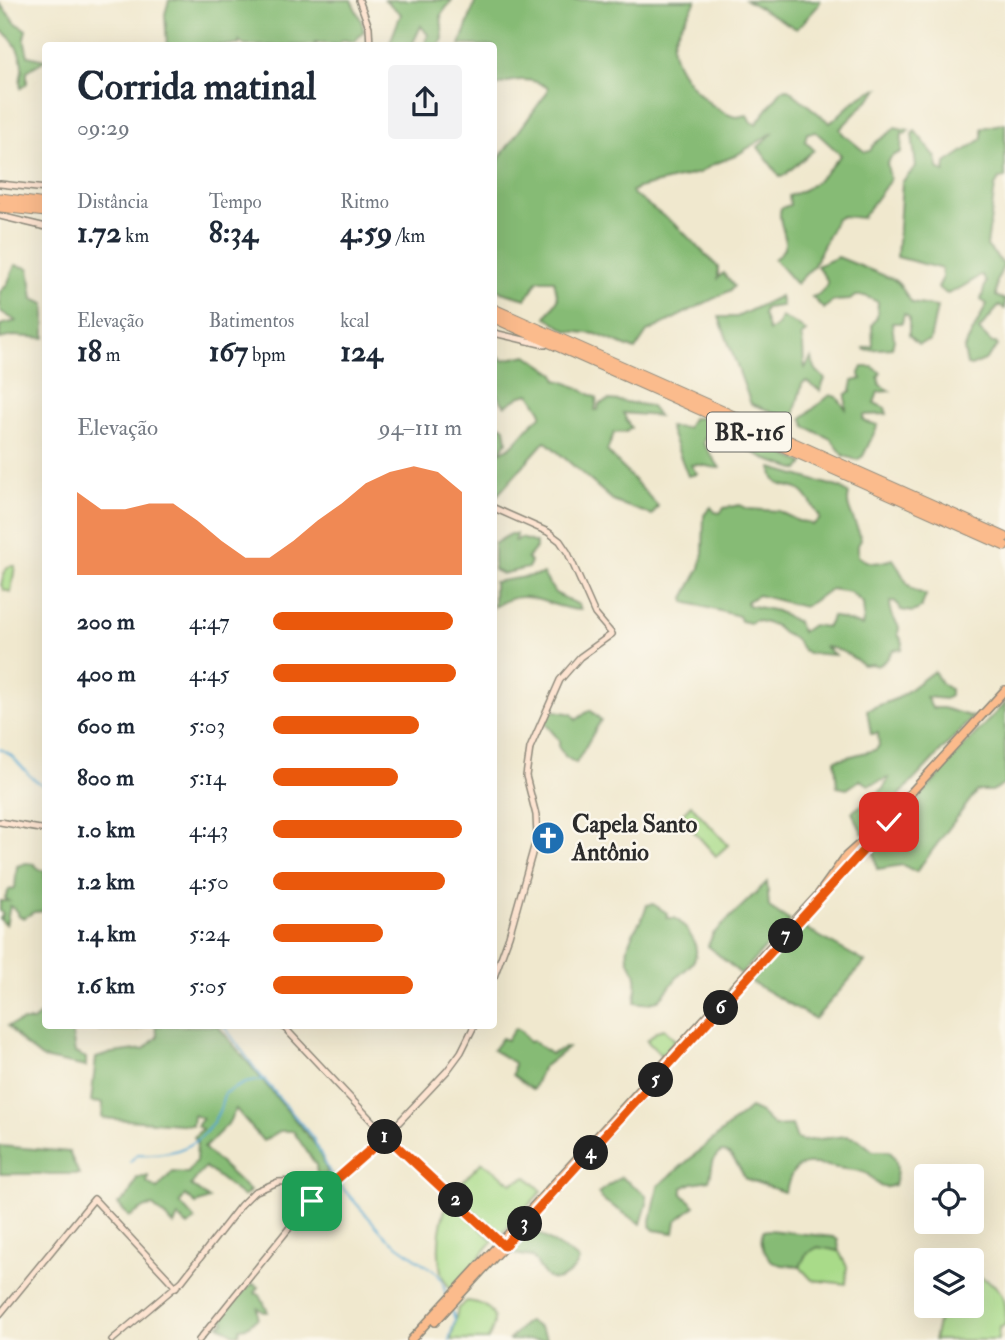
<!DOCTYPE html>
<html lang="pt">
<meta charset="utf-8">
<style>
:root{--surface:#fff;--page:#f2f2f3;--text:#1f2937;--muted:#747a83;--accent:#ea580c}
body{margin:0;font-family:"IM FELL Double Pica",serif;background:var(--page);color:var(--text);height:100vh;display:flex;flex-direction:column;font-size:26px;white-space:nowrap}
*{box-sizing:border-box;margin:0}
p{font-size:23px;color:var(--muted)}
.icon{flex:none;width:38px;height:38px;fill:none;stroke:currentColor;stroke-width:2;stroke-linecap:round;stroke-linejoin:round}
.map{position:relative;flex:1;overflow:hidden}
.details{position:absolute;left:42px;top:42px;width:455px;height:987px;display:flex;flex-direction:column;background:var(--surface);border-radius:7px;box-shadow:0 7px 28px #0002}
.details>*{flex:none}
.buttons{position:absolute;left:914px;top:1164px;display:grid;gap:14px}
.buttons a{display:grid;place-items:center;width:70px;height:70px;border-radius:7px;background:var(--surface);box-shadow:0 7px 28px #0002;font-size:35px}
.pin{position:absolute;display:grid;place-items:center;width:60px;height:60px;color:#fff;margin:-30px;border-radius:14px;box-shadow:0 4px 10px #0006}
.km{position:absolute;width:35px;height:35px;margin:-18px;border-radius:50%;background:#222;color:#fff;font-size:19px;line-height:35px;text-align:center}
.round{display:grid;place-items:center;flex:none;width:74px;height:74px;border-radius:7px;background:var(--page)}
.headline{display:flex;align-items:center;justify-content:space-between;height:119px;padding:0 35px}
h1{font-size:38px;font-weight:700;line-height:52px}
.metrics{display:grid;grid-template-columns:repeat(3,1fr);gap:10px;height:119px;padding:7px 35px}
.metrics div{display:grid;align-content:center}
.metrics b{font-size:30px;font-weight:700}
.metrics small{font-size:19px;font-weight:400}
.metrics p{font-size:19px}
.chart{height:196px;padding:14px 35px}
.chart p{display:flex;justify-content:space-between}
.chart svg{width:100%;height:126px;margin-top:7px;fill:var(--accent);opacity:.7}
ul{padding:0 35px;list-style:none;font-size:23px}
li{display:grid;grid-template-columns:112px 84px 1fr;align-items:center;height:52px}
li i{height:18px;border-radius:9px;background:var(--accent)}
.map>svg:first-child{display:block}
</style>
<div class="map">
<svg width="1005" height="1340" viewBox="0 0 1005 1340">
<rect width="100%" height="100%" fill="#fbf7ec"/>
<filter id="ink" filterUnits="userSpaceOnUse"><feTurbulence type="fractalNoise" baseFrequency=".0143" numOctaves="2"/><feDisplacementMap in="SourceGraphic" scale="14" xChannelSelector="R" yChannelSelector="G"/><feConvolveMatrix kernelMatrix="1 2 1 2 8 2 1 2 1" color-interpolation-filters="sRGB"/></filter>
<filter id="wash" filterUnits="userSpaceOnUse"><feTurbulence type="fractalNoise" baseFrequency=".00686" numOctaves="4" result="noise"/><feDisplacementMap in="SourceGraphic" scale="28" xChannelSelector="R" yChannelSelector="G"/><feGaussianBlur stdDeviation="1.57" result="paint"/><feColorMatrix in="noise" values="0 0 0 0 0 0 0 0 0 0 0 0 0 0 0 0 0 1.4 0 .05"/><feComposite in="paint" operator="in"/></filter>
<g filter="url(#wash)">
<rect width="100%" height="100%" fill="#f0e8ce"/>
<path fill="#a9db89" stroke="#6a835a" stroke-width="2" d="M10,566H15L11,592L4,590L1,585L5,570Z
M691,805L728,845L716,856L680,816Z
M664,1029L675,1040L661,1055L647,1041L657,1031Z
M482,1162L512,1183L527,1177L542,1191L500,1235L452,1192Z
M449,1198L493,1241L451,1292C448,1285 442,1278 441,1272C436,1248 440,1220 449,1198Z
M823,1247L839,1251L847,1267L846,1284L812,1280L800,1267C804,1255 810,1247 823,1247Z
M980,1277C1005,1287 1005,1300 1005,1325L999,1328L998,1340H934L942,1306H971V1279Z
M467,1301C478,1302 495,1307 494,1322C494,1328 490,1334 488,1340H451L458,1308Z"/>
<path fill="#86bb75" stroke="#587350" stroke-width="2" fill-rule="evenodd" d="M169,0H351L361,20L364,31L354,42L344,40L336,45L315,43L316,45L245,46L239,41V45H167L165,14Z
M385,0H452L441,15L443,39L439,45H425L428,35L421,26L412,45H389L401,14Z
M476,0H696C690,15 676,27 673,43C669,68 712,114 737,117C737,117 747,115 747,115L751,122L756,124L782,90L788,89L830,123C845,111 859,92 879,89L840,129L843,134L865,152L870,151C875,138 888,138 895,127L909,130L905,134L902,132L901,152L892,156L887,163L890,180L862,218L843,216L836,219L813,267L796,284L774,259C798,242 775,227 781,208L790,205L789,196C816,187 823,175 841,155L816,132L807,133L805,141L814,150L783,176L780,177L758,147L774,132L735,156L714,164L699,173L638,188L632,191L633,194L677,226L718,267V278L723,273L734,286L731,290L647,332L635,350L596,334L568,331L546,317L558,299L554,280H538L526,299L501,292L494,285V178L500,157L546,94L548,88C532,76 511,79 494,87V46L460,45Z
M746,0H820L818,6L797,29Z
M0,4L15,22L26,30L24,38L28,56L45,60L27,71V83L21,88C19,81 21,78 22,70C23,55 13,37 0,30Z
M1005,123V178L999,179L995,186L987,246L1004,265L997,280L996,296L1005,300V309L999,306L979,330L992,343H996L998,346L985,360L971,366L967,365L964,349L987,304L981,300L986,282L982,275C969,282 960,290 947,294L938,288L942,279V269L897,257L902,182L916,167L912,134L915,131L935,156L939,170L945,172L946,163L982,139V128Z
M838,257L893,279L899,284L912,303L937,307L930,341L918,344L909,335V317L904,314L902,323H892L894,339L892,348L865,350L864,348L873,346L872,325L877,317L878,302L865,296H855L850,300L833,301L824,309L812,297L818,295L827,286V280L817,266Z
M15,265L29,268L33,299L45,304V338L13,336L0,339V325L16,321L0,311V292L7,285Z
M780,296L782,306L765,308L763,314L769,331L778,325L781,317L798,325L806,332L801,336C805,348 802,356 805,368L811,358L816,370L825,379L820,391L806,381L802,384L793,419L751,404L719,317H737Z
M494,352L503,360L527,355L555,374L557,380C570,382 584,392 597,398L595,410H598L599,404L609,400L619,401L650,406L658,416L623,413L631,428L626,432L614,433L607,451L658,506L652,515L615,502L545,441L494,499V456C498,453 504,451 509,448C521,439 528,425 541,416V411L530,394L521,396L505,406C489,387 493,377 494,352Z
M862,367H873L881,373L878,377L880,385L890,391L878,392L874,403L885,408L887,414L864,415L863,419L866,422L878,425L863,456L857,460L844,456L831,439L806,427L802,418L830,395L837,397L846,409V395L851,391L853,381L862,379L859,373Z
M692,418H703L804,463L799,470L773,462L708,431L703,443L720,468C709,468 702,463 691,465L697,474L688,476L669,427L687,428Z
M501,425L505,428L507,441L502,449L494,453V431Z
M772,468L841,488L849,494C844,509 858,523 861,540L858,545V556C869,566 880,563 893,559C900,568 905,585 914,590C918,592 922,593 926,595L921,608L913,612L901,610L895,601L890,602L891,614L899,627L898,634L903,643L902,649L893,650L887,659L878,666L872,664L863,665C852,656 838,648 825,647L835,655L808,653L803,650L795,639L783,633L774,625L755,620L750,623L741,621L739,616L685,602L684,598L700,568L703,553L704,515L711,507L715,512L720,513L724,508L740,505L748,509L779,511L798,521L807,522L812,525L820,519L819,515C813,508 809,497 801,491C790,483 772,491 772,468ZM831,589L850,592L863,603L864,617L862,626L832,616L830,623L826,627L812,625L802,632L797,622L777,611L747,605V601L758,595L804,607Z
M510,534H516L515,541L521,538L536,543V548L527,559L531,562L528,568L502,574L494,570V544Z
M543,574L555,593L579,605L581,610C544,608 528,584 494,607V582Z
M934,671L941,683L950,689V696L945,699L926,697L932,708H943L973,717L863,834L852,812L883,789L889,778L869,785L860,780L847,789L837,787L835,760L875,750L879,746L878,733L871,734L867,710L898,698Z
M1005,703V784L992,791H977L916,872L903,865L877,869L874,851L964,746Z
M551,710L572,714L576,720L590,710L601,720L576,763L566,757L559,748V740L544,722Z
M26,863L34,864L39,869L45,871V911L34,912L24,918L18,916V912L10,906L6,925L0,919L3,914L0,911V901H9L5,898L9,890L15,888L17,866Z
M767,882L769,907L790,921L741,974L708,946L713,934Z
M653,904L667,913V918H675C685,925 702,947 694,960C690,968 680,973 675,980C662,997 659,1007 635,1002C636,993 638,981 635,973C630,963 626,959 628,947C631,931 643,922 647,905Z
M801,926L865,962L815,1019L750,981Z
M45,1011L46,1026H71L75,1053L86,1058V1067L42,1058L23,1043L8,1026L23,1021H33Z
M98,1026H147L136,1030H98Z
M155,1026H218L318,1148L328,1174L317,1175L316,1165L293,1131H280L263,1141L236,1109L228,1124L204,1148L250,1191L244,1197L205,1167L191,1185L209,1199L196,1204L185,1195L180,1203L195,1220L188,1226L178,1217L174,1225L153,1206L146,1207L129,1217L118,1204L128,1196L137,1178L148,1176L147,1182L157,1189L172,1172L188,1173L196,1161L197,1141L194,1137L202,1129L197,1126L203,1118L193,1115L192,1125L102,1118L103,1103L91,1102L96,1058L112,1053L144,1049L158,1036Z
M515,1028L522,1032L529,1042L533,1041L551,1054L566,1047L568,1048L542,1068L533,1090L513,1075L514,1063L493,1050L502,1038L507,1040Z
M750,1108L761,1113L774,1126L792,1125L797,1139L802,1141L846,1136L858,1139L873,1151H889C899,1160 898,1173 894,1185C878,1192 877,1181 867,1174C861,1170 851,1170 845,1169C830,1168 804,1156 793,1172C789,1178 788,1186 784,1192L746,1179C741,1173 728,1138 715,1158C711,1164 712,1173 709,1180L692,1183L682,1188V1194L695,1206L676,1221L674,1233L654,1230L650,1226L658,1186Z
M0,1146L69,1152L79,1174H0Z
M621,1177L646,1195L647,1204L641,1224L603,1200L598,1193Z
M533,1230L577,1258L579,1261C574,1271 558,1287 546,1276C540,1271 538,1263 532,1257L515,1254L512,1248L527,1231Z
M769,1230L833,1237L838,1240L839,1251L818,1247L806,1254L800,1267C793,1264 789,1266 782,1265C767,1263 758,1244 763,1231Z
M253,1284L259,1287L255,1293L260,1295L268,1312H264L258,1308V1318L246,1327L240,1328L239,1334H234L219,1325L224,1323L223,1315C232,1303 241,1292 253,1284Z
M530,1322L540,1328L548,1340H509L525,1323Z"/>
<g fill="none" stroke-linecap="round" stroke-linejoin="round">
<path stroke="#58a9d3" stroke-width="2" d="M0,749C18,755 25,778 46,787
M224,1026L257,1071L313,1138L331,1175
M130,1162L137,1154C176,1156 203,1147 220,1109C222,1103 222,1098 225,1093L245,1083L265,1079
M338,1183L387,1238L437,1273L442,1280L446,1295
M449,1340L455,1320L452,1311"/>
</g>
</g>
<g filter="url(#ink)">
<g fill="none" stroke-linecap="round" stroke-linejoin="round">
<defs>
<path id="secondary" d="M359,0L369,27L370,46
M0,184L46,189
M0,216L46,227
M494,333L545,345
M494,508L548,532L560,541L568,553L595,614L612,634L580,657L560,680L530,748L526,776L536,815L537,836L509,936L494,977
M0,822L46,830
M283,1026L386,1136L501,1243
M0,1314L94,1199L176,1287
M112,1340L182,1281L241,1205L254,1192L278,1182L333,1179
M199,1340L311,1201L386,1136L447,1071L461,1052L474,1026"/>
<path id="primary" d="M819,900L888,823
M548,1198L665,1070
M435,1322L524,1225
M411,1340L788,928L818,895L846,856L884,822L1005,690"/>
<path id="highway" d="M0,198L46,204
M0,207L46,212
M494,309L1005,537
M494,318L1005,546"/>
</defs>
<use href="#secondary" stroke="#8e8a7c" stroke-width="8"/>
<use href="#primary" stroke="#8e8a7c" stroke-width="10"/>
<use href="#highway" stroke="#8e8a7c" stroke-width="11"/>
<use href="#secondary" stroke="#fde4d1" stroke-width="5"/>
<use href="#primary" stroke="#fbbb8c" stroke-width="7"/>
<use href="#highway" stroke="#fbbb8c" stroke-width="9"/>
</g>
</g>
<g fill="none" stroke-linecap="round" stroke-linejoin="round" filter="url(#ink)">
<defs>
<path id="route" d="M312,1201L386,1136L504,1246L889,822"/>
</defs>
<use href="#route" stroke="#fff" stroke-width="14"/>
<use href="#route" stroke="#ea580c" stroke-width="9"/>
</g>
<defs>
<symbol id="church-disc" viewBox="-11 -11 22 22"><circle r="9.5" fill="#1f6fb2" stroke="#fbf7ec"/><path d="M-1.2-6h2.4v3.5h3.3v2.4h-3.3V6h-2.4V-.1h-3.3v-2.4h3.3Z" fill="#fff"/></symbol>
</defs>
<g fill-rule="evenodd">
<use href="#church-disc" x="529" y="819" width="38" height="38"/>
</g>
<g text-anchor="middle" stroke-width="5" stroke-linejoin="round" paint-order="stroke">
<rect fill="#fbf7ec" stroke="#696865" stroke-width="2" x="707" y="412.5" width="84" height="39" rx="5"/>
<g font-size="23" font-weight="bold" fill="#2b2b2b">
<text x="749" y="440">BR-116</text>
</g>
<g font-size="24" font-weight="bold" fill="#2b2b2b" stroke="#fbf7ec" text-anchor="start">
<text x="572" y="832">Capela Santo<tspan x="572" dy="28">Antônio</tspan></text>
</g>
</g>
</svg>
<div class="buttons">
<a><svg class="icon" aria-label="locate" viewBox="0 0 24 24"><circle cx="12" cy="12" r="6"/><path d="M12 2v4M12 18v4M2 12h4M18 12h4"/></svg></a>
<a><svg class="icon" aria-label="layers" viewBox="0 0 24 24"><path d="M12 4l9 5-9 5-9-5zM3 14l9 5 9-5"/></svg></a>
</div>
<div class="pin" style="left:312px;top:1201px;background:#1e9e55"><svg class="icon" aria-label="arrive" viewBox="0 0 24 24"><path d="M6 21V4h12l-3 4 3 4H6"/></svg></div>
<div class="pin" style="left:889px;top:822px;background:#d93025"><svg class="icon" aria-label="check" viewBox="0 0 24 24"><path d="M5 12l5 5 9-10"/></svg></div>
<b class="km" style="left:385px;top:1137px">1</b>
<b class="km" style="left:456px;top:1200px">2</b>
<b class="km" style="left:525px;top:1224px">3</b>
<b class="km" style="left:591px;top:1153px">4</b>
<b class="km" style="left:656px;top:1080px">5</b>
<b class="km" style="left:721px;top:1008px">6</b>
<b class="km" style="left:786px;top:936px">7</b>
<section class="details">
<div class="headline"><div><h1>Corrida matinal</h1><p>09:29</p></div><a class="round"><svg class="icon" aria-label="share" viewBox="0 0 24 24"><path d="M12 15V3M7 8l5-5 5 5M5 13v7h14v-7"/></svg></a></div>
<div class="metrics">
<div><p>Distância</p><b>1.72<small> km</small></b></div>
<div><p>Tempo</p><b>8:34</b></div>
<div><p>Ritmo</p><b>4:59<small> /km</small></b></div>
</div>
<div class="metrics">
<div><p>Elevação</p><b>18<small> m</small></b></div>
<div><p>Batimentos</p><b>167<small> bpm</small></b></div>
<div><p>kcal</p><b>124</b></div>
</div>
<div class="chart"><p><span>Elevação</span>94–111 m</p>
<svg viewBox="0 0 160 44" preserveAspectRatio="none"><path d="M0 44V15L10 21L20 21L30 19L40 19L50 25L60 32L70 38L80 38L90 32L100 25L110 19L120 12L130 8L140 6L150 8L160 15V44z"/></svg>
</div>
<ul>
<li><b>200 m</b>4:47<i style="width:95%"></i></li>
<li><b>400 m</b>4:45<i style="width:97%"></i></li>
<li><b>600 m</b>5:03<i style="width:77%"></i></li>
<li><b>800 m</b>5:14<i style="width:66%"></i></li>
<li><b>1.0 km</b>4:43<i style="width:100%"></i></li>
<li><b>1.2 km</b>4:50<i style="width:91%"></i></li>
<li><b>1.4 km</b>5:24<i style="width:58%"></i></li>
<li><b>1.6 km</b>5:05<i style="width:74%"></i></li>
</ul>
</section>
</div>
